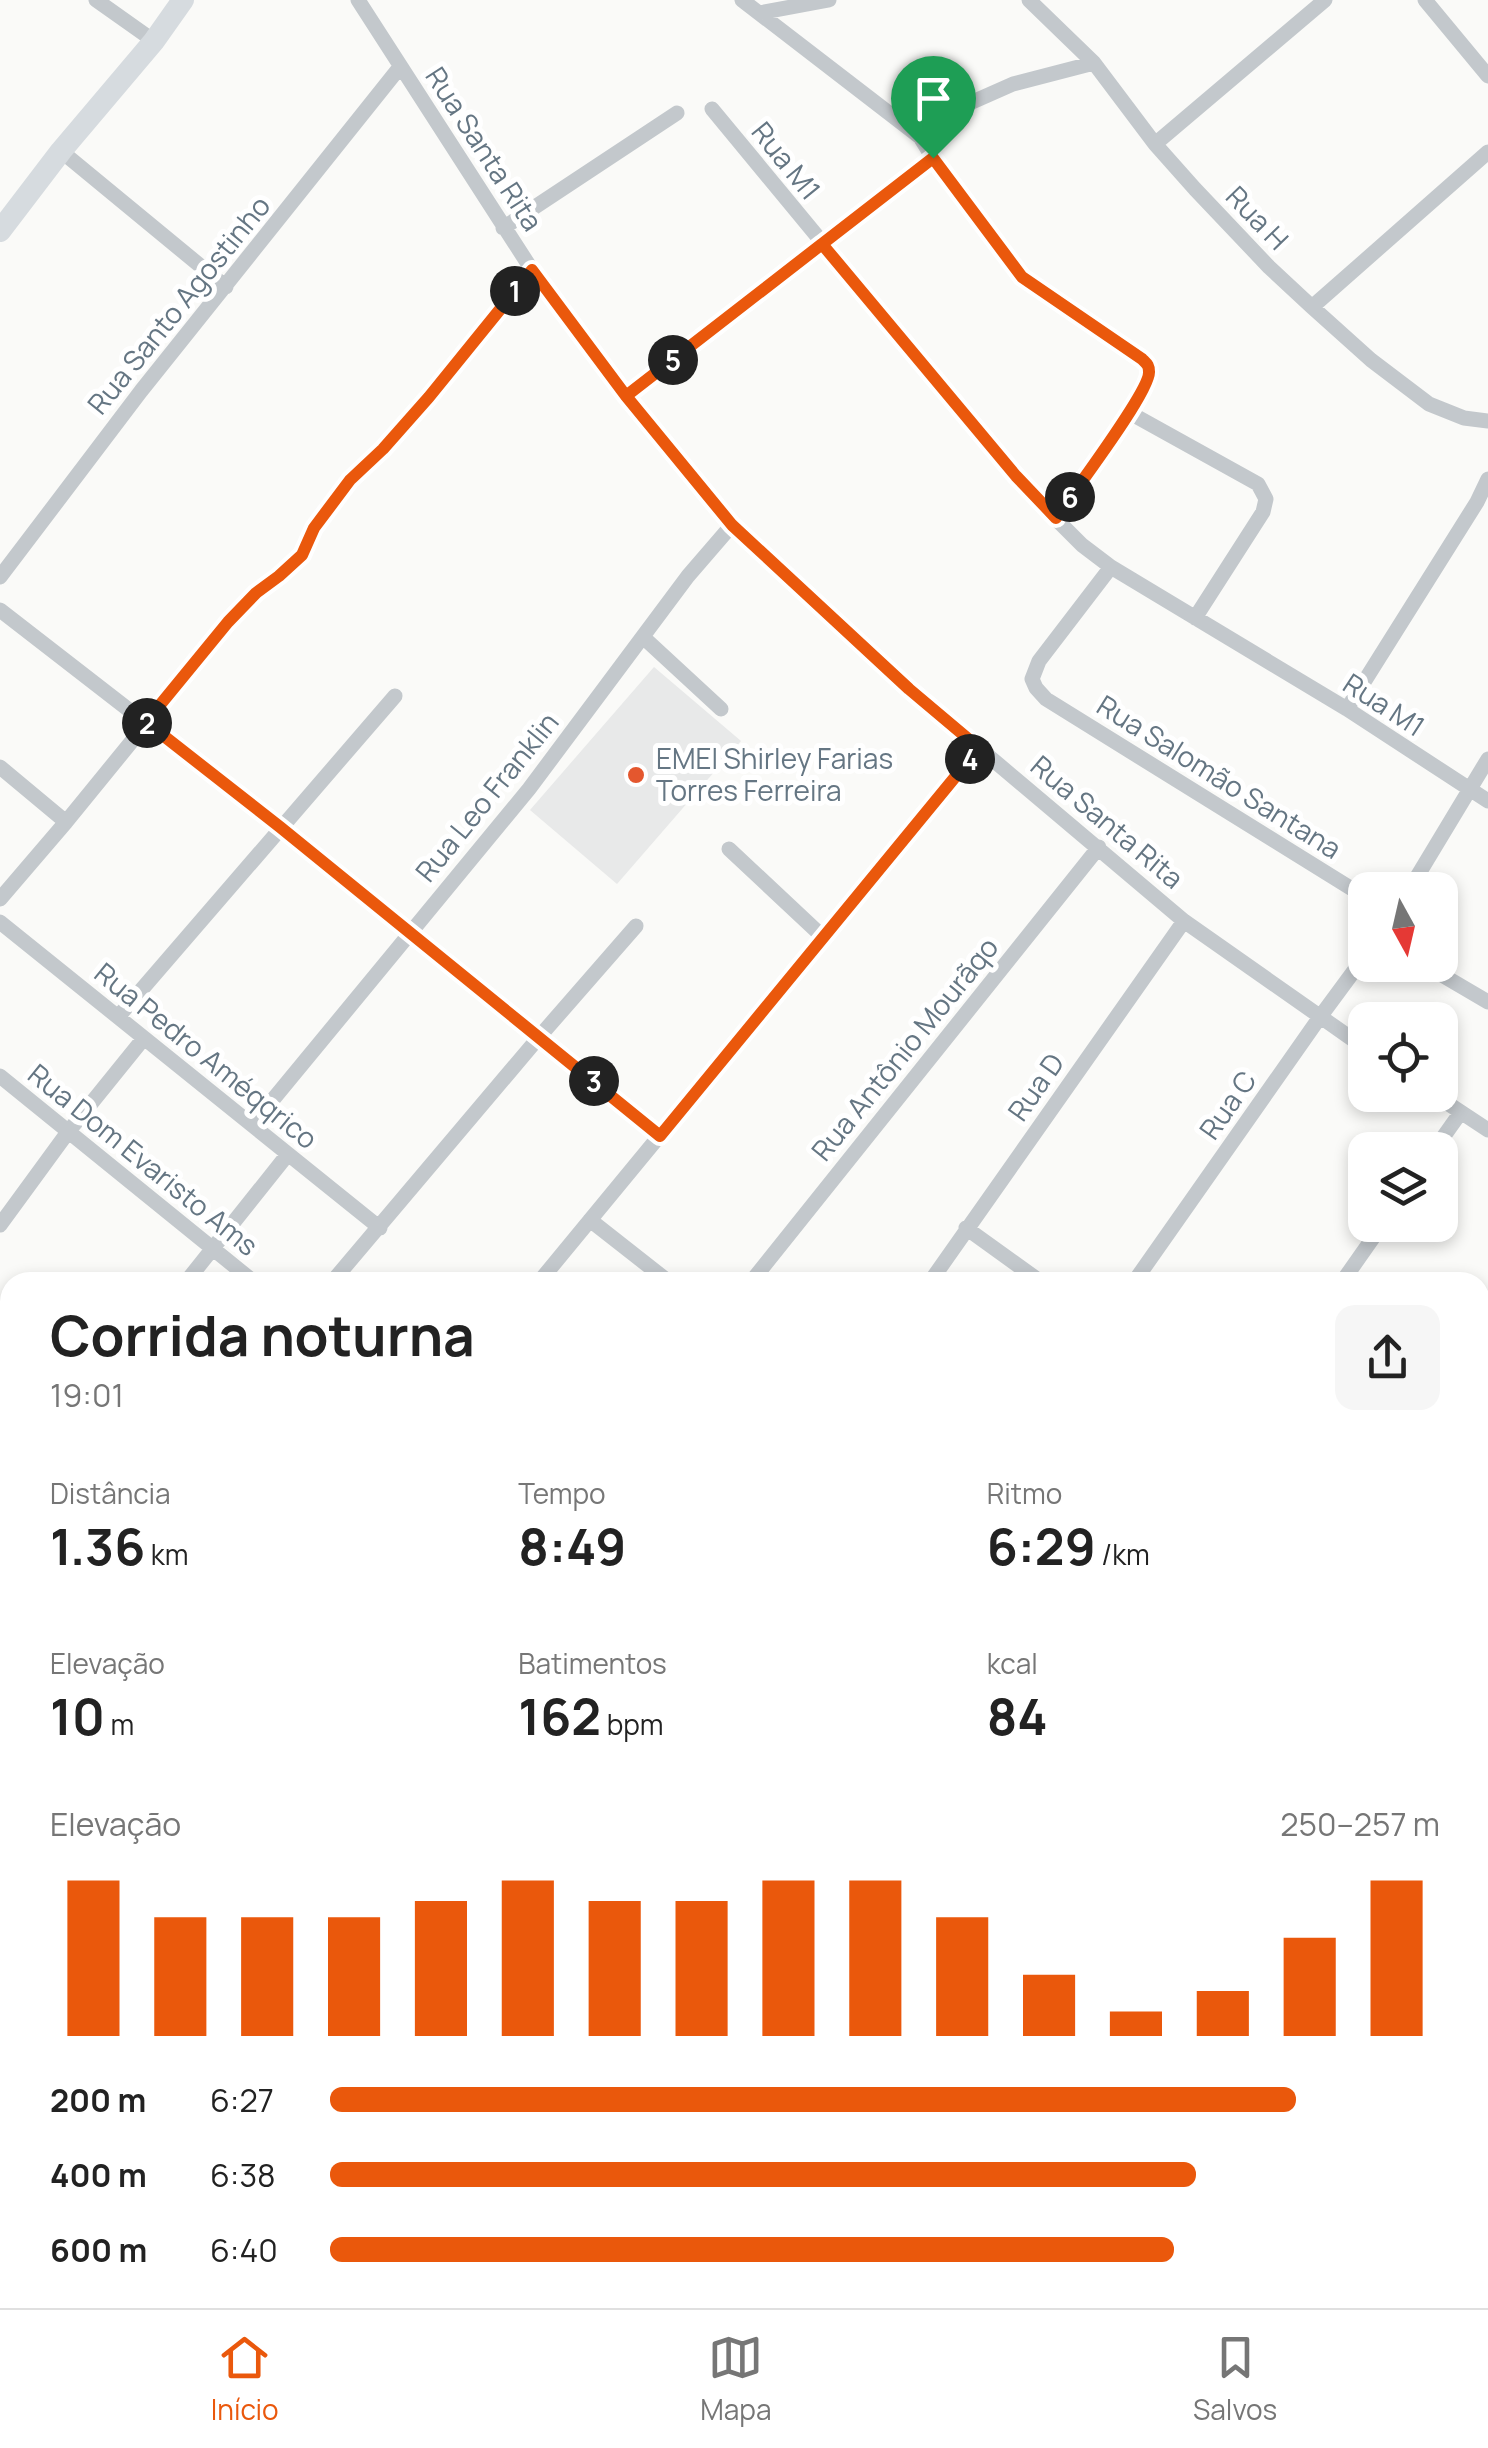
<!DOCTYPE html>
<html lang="pt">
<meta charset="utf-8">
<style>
:root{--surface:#fff;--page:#f6f6f6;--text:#222;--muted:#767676;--line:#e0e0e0;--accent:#ea580c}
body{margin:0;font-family:Manrope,sans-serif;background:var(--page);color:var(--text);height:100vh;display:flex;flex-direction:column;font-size:38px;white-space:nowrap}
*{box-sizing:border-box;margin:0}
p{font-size:32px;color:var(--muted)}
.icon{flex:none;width:55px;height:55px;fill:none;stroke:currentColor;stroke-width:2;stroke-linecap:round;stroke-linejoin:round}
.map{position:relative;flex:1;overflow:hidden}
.panel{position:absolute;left:0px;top:1272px;width:1490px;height:1038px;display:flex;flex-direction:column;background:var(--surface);border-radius:30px 30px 0 0;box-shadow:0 5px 15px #0003}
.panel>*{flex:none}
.needle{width:65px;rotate:172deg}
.controls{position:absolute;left:1348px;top:872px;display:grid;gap:20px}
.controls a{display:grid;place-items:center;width:110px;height:110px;border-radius:20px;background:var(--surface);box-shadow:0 5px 15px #0003;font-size:50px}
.pin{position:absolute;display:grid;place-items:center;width:85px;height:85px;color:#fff;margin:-102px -42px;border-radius:50% 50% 50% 0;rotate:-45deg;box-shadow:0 0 10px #0007}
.pin .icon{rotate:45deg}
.km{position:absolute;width:50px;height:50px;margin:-25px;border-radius:50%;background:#222;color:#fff;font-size:28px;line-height:50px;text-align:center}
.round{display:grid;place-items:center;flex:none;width:105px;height:105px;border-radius:20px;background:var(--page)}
.headline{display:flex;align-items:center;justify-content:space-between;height:170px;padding:0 50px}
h1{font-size:55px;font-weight:700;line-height:75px}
.stats{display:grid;grid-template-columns:repeat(3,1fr);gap:15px;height:170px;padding:10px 50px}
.stats div{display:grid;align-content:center}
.stats b{font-size:50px;font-weight:700}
.stats small{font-size:28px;font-weight:400}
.stats p{font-size:28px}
.chart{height:280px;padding:20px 50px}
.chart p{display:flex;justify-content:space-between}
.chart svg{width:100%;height:180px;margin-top:10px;stroke:var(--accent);stroke-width:6}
ul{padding:0 50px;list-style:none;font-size:32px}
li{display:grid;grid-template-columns:160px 120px 1fr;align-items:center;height:75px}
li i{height:25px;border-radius:12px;background:var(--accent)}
.menu{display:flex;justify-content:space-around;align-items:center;height:140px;border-top:2px solid var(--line);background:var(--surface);font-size:28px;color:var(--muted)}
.menu a{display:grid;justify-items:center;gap:5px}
.menu .on{color:var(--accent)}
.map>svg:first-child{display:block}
</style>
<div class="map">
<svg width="1488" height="2308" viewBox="0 0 1488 2308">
<rect width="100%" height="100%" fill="#fafaf8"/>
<path fill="#e8e9e9" d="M654,667L741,741L617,884L530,810Z"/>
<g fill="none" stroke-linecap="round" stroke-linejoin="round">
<path stroke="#c3c8cc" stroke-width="15" d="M96,0L154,41
M358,0L532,270L626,396L732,525L909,689L1184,921L1365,1048
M742,0L920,137L933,158L1023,277L1141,359C1146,364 1149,365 1149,372C1150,392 1071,495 1055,518L1082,545L1111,567L1347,709L1488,801
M1029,0L1094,63L1155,144L1195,189L1269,267L1312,307L1371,360L1429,404L1464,418L1488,421
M1425,0L1488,76
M759,13L829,0
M712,109L965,415L1055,518
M920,137L961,107L1013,84L1094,63
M1155,144L1325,0
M61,151L226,287
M503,228L677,113
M1312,307L1488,152
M626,396L933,158
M1130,413L1258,484L1266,499L1263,512L1195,618
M1111,567L1039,661L1032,679L1036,688L1046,699L1365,897
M0,577L141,391L400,67
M0,610L280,827L660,1135
M643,637L721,709
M1347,709L1477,502L1488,479
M0,767L66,822
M729,849L823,937
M1409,890L1488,759
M0,899L66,822L229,622L256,593L279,577L302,555L314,527L350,480L383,449L429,397L532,270
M0,922L380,1228
M1425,965L1488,1002
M118,1017L395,696
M0,1076L254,1282
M1435,1095L1488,1130
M252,1125L529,789L688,576L732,525
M1434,1150L1461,1112
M590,1220L669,1282
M0,1225L68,1132L144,1038
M966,1228L1041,1282
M186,1282L288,1154
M332,1282L540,1036L636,926
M539,1282L979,748
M751,1282L1099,847
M930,1282L1184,921
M1134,1282L1320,1017L1365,956
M1342,1282L1382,1225
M1480,1344L1488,1332
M0,1392L10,1400
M1480,1405L1488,1403
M0,1523L10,1511
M0,1801L10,1805
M0,1920L10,1913
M0,1972L10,1984
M1480,2036L1488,2043
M0,2138L10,2132
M1480,2270L1488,2269
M291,2300L299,2308
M533,2300L542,2308
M792,2300L801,2308
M1043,2300L1051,2308
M513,2308L521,2300
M950,2308L958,2300
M1279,2308L1286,2300"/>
<path stroke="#d6dbdf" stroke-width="22" d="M0,231L61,151L154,41L183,0"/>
</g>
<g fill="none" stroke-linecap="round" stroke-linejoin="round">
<defs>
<path id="route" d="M933,158L626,396L532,270L429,397L383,449L350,480L314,528L302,555L279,576L256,593L228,622L146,722L280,827L660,1136L979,748L909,689L732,525L626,396L822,244L1016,476L1056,518C1071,495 1150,392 1149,372C1149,365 1147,364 1142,359L1022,277L933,158"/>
</defs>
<use href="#route" stroke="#fff" stroke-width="20"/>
<use href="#route" stroke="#ea580c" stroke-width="12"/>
</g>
<circle fill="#e4572e" stroke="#fff" stroke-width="4" cx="636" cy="775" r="10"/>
<g text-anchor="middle" stroke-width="10" stroke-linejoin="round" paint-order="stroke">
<g font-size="28" fill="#657683" stroke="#fff">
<text transform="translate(484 149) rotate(57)" y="10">Rua Santa Rita</text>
<text transform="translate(786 161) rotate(51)" y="10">Rua M1</text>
<text transform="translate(1257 218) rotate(46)" y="10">Rua H</text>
<text transform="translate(179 305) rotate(-51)" y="10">Rua Santo Agostinho</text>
<text transform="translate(1384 705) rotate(33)" y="10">Rua M1</text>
<text transform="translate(1219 777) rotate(32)" y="10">Rua Salomão Santana</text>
<text transform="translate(487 797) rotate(-51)" y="10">Rua Leo Franklin</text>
<text transform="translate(1107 822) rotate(40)" y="10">Rua Santa Rita</text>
<text transform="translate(905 1049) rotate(-51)" y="10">Rua Antônio Mourãqo</text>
<text transform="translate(206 1056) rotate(39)" y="10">Rua Pedro Améqqrico</text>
<text transform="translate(1036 1087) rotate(-55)" y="10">Rua D</text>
<text transform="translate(1228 1105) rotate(-55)" y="10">Rua C</text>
<text transform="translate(143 1160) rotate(39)" y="10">Rua Dom Evaristo Ams</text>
</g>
<g font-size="28" fill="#657683" stroke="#fff" text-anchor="start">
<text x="656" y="769">EMEI Shirley Farias<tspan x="656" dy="32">Torres Ferreira</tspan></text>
</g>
</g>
</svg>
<div class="controls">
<a><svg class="needle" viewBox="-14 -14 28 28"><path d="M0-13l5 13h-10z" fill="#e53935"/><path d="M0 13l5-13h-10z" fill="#767676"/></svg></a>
<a><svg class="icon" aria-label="locate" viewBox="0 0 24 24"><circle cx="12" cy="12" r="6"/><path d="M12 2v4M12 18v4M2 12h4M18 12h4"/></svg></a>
<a><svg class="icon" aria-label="layers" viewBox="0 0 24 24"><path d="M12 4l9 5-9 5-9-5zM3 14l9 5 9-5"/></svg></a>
</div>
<div class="pin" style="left:933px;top:158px;background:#1e9e55"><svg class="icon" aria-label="arrive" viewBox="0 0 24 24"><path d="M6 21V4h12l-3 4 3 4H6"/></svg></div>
<b class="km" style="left:515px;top:291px">1</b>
<b class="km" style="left:147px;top:723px">2</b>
<b class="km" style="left:594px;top:1081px">3</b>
<b class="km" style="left:970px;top:759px">4</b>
<b class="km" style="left:673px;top:360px">5</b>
<b class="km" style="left:1070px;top:497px">6</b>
<section class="panel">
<div class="headline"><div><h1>Corrida noturna</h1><p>19:01</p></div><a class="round"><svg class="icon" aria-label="share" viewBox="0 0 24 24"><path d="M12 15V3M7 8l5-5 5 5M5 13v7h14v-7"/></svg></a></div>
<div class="stats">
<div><p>Distância</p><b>1.36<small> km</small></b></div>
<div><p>Tempo</p><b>8:49</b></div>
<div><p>Ritmo</p><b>6:29<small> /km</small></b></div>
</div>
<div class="stats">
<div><p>Elevação</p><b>10<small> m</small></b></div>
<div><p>Batimentos</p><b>162<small> bpm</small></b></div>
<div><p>kcal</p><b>84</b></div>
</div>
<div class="chart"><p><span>Elevação</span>250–257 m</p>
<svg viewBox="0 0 160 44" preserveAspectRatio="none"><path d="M5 44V6M15 44V15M25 44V15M35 44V15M45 44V11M55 44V6M65 44V11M75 44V11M85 44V6M95 44V6M105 44V15M115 44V29M125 44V38M135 44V33M145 44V20M155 44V6"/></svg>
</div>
<ul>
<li><b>200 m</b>6:27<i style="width:87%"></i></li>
<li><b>400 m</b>6:38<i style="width:78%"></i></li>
<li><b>600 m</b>6:40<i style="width:76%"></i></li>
</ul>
</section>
</div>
<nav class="menu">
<a class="on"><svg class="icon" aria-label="home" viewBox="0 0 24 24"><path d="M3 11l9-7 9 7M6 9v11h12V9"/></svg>Início</a>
<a><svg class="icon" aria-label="map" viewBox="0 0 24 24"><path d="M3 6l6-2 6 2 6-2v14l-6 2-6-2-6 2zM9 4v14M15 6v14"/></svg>Mapa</a>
<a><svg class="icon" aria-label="saved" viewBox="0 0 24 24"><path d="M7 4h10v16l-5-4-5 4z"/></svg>Salvos</a>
</nav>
